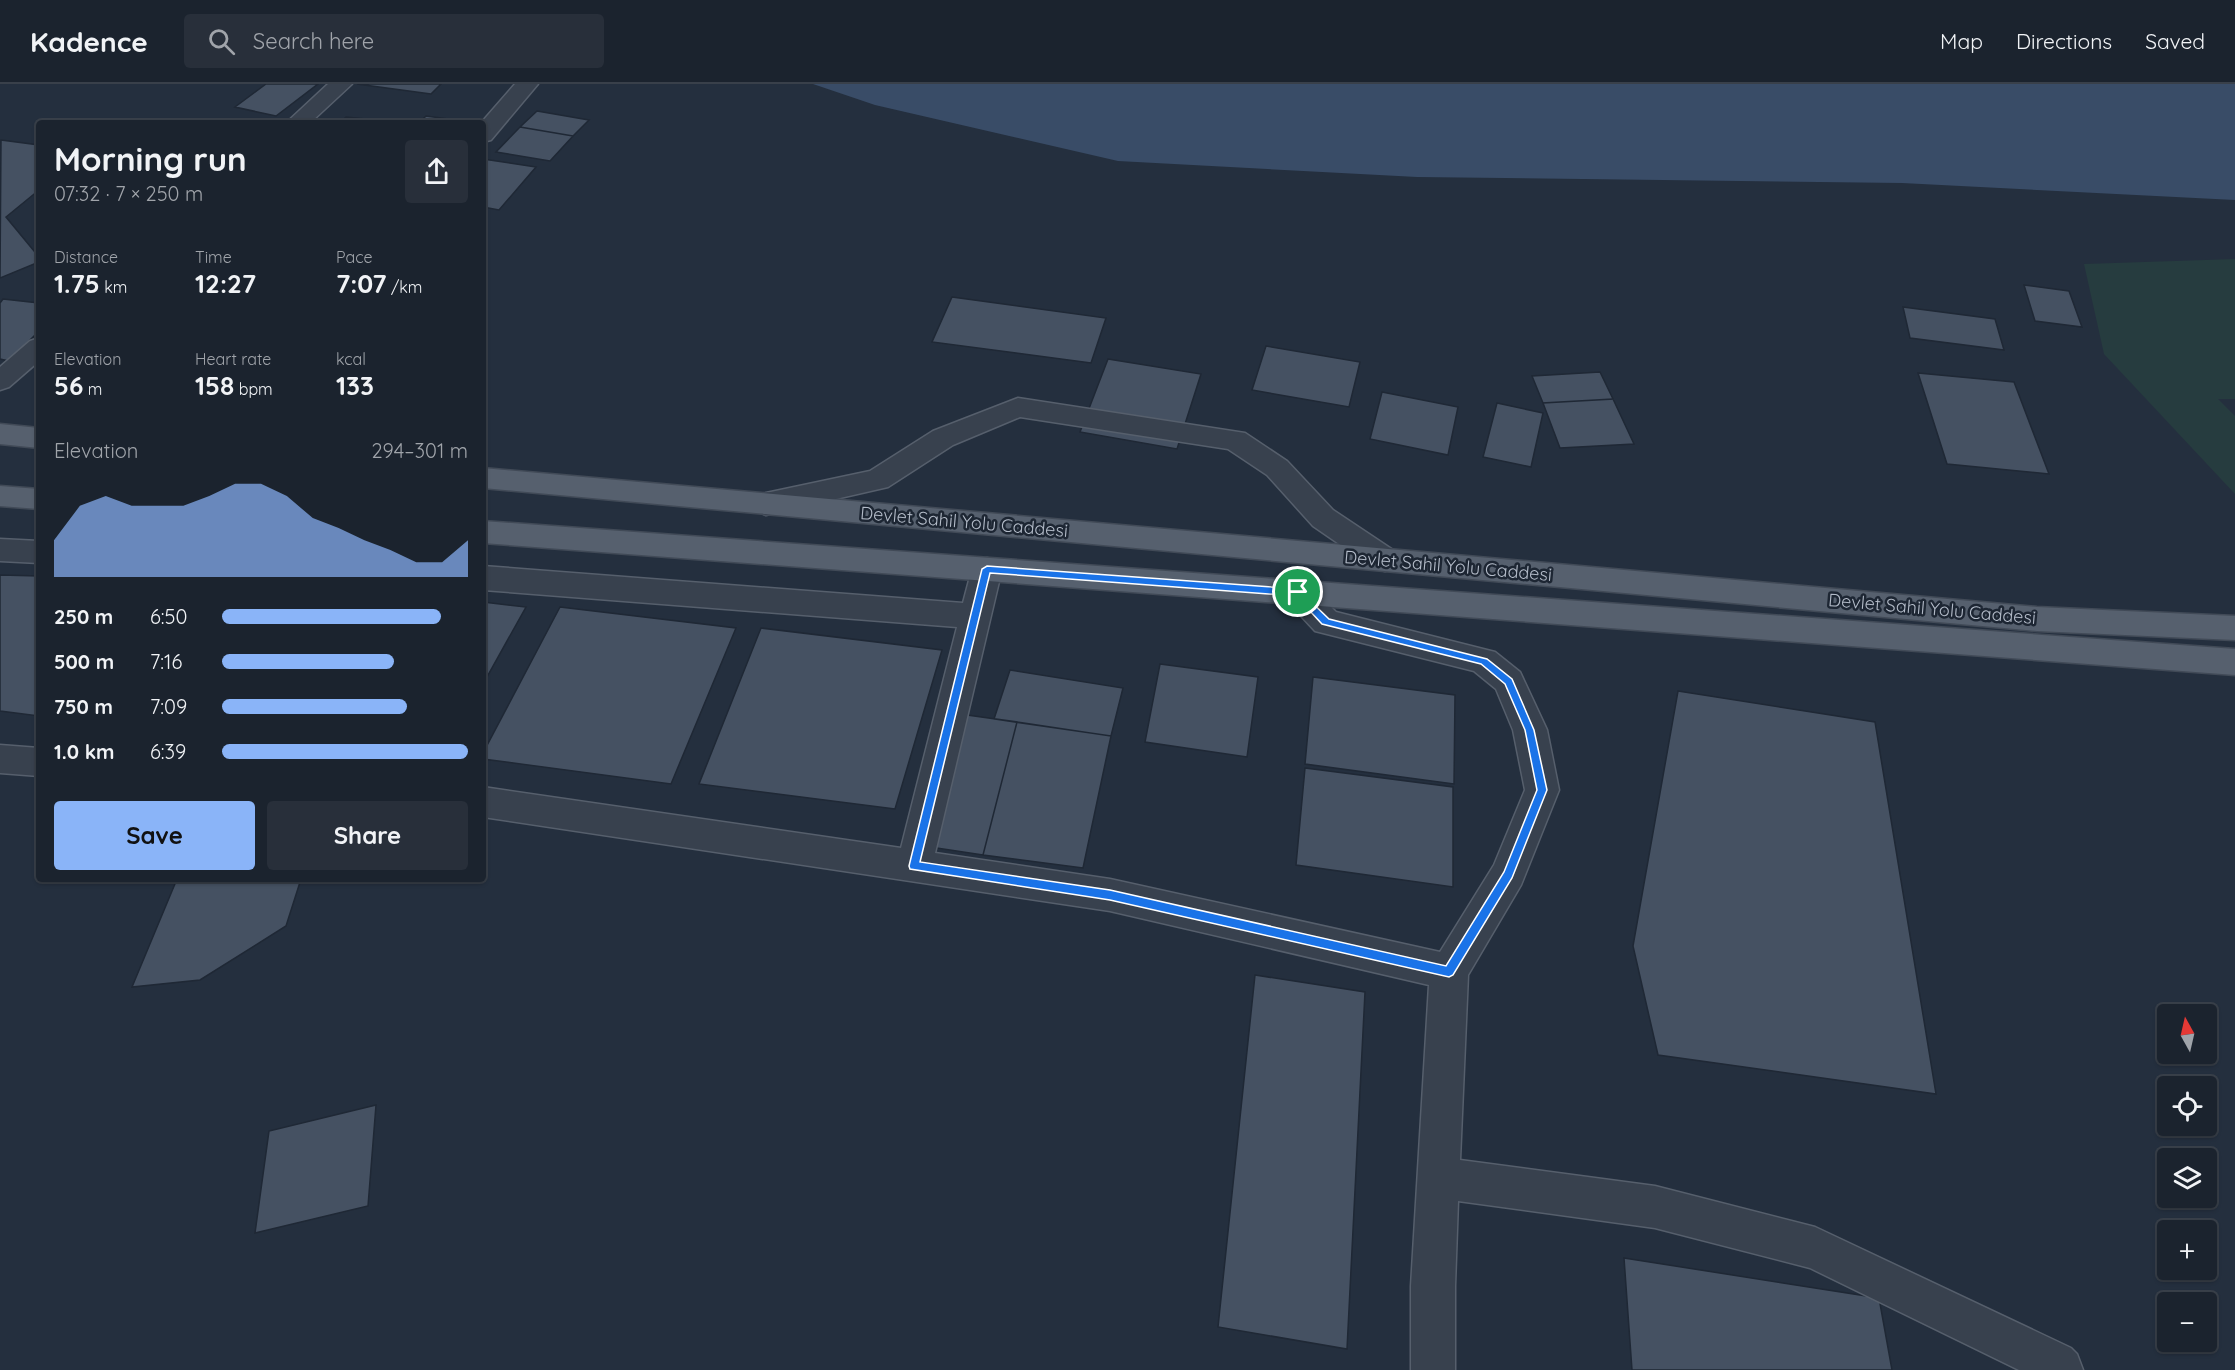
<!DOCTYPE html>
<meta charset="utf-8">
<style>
:root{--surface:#1b232e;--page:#282f3a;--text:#f1f3f6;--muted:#a0a4aa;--line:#39404a;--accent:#8ab4f8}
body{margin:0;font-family:Quicksand,sans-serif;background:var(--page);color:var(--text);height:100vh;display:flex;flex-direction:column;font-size:22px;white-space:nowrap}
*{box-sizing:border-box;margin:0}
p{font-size:20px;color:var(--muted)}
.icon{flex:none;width:33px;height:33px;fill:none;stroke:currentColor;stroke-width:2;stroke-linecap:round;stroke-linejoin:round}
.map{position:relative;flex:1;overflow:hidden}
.sheet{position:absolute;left:36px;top:36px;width:450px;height:762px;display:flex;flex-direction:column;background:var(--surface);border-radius:6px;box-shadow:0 2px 4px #0004,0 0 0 2px var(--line)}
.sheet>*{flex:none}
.needle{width:39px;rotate:352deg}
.controls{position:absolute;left:2157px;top:920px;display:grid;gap:12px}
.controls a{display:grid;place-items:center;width:60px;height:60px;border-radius:6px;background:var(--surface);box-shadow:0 2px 4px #0004,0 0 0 2px var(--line);font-size:30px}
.pin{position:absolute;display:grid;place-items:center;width:51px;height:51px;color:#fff;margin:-26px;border:3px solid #fff;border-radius:50%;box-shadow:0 2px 6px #0007}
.round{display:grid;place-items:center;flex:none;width:63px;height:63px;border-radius:6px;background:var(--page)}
.headline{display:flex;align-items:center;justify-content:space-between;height:102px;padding:0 18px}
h1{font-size:33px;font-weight:700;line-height:45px}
.metrics{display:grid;grid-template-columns:repeat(3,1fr);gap:9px;height:102px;padding:6px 18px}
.metrics div{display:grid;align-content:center}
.metrics b{font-size:26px;font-weight:700}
.metrics small{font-size:16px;font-weight:400}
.metrics p{font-size:16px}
.chart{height:168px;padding:12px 18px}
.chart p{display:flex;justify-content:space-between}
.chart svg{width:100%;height:108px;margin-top:6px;fill:var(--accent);opacity:.7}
.cta{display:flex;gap:12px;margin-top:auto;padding:12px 18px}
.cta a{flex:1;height:69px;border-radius:6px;background:var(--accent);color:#111;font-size:24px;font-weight:700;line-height:69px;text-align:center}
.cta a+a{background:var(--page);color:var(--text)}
ul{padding:0 18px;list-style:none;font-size:20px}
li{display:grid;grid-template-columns:96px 72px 1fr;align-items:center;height:45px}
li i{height:15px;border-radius:8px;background:var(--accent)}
header{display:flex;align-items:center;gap:36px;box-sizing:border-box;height:84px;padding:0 30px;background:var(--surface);border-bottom:2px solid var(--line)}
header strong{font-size:28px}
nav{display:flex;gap:33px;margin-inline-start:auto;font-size:21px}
.search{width:420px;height:54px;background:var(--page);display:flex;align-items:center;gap:15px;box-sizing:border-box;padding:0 21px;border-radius:6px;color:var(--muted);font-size:22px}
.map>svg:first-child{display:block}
</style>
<header>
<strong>Kadence</strong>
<div class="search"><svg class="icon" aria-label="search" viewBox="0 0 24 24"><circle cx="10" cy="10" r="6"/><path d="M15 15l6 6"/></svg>Search here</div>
<nav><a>Map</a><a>Directions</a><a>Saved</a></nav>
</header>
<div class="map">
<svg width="2235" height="1286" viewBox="0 0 2235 1286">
<rect width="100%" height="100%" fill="#242f3e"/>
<path fill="#263c3f" d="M2235,175V315H2218L2235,332V410L2104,270L2084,180Z"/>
<path fill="#394c67" d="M813,0H2235V116L1902,99L1417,93L1118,77L875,21Z"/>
<path fill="#455162" stroke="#1f2835" stroke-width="1.5" d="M266,0H318L276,32L235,23Z
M357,0H441L431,10Z
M537,27L589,36L573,52L520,43Z
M426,32L478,39H419Z
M346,33L395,38L340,39Z
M520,43L573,52L550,77L496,68Z
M1,56L39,61V106L6,133L39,173V178L0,194Z
M483,75L536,83L499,126L483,123Z
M2024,201L2069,207L2082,243L2035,237Z
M952,213L1106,234L1091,279L932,258Z
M3,215L39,219V247L9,277L0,275V219Z
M1903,223L1995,235L2004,266L1910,254Z
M1266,262L1360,278L1349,323L1252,306Z
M1108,275L1201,290L1177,365L1080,348Z
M1600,288L1613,315L1543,319L1532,292Z
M1918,289L2014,298L2049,390L1947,380Z
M1382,308L1458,323L1448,371L1370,355Z
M1613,315L1634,360L1560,364L1543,319Z
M1497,319L1543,329L1531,383L1483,373Z
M0,491L39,492V632L0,627Z
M483,518L526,523L483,600Z
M560,523L736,544L671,700L483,675V669Z
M761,544L942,566L895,725L699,700Z
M1160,580L1258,593L1247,673L1145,658Z
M1010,586L1123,604L1111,652L994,635Z
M1313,593L1455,611L1454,700L1305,680Z
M1678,607L1875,638L1936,1010L1658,971L1633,862Z
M967,631L1017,638L983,771L930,763Z
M1017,638L1111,652L1083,784L983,771Z
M1305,684L1453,703V803L1296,781Z
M177,795H301L286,842L200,896L132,903Z
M1255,891L1365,908L1347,1265L1218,1243Z
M376,1021L368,1122L255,1149L269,1047Z
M1624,1174L1879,1214L1892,1286H1632Z"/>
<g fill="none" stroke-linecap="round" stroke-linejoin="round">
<defs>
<path id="minor" d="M328,0H352L310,39H286Z
M515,0H538L491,56L483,58L481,39Z
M39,254V277L9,303L0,306V283L30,257Z
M1018,314L1245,349L1287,377L1333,426L1396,468L1400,476L1396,484L1385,487L1374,484L1313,442L1267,391L1228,365L1020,333L953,361L888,403L766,431L756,427L752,420L756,413L766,409L870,387L933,347Z
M0,455L39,457V479L0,477Z
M987,474L998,477L1002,485L935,769L1110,795L1440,868L1494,781L1525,706L1513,646L1496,605L1474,587L1315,547L1287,517L1283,509L1287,501L1298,497L1309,501L1336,528L1495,568L1520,588L1547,646L1559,706L1521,801L1468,891L1460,1076L1655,1102L1815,1143L2071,1264L2077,1270L2083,1286H2019L1810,1184L1655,1144L1458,1117L1455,1202V1286H1411V1202L1429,901L1110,827L483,733V703L901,764L957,543L483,506V482L963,519L972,485L976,477Z
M0,661L39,664V692L0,689Z"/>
<path id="major" d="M0,340L39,344V364L0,360Z
M483,384L2037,523L2235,532V556L2037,547L483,404Z
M0,402L39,405V425L0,422Z
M483,437L2235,565V591L483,459Z"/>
</defs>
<use href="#minor" stroke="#565f6c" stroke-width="3"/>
<use href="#major" stroke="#414a57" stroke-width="3"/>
<use href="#minor" fill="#38414e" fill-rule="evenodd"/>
<use href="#major" fill="#56606e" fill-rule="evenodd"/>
</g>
<path fill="#1a73e8" stroke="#fff" stroke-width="1.5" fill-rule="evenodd" d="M987,482L1298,505L1329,535L1487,575L1512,595L1534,646L1547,706L1512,794L1453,891L1449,893L1110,816L910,785L909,782L982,485ZM990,489L1296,512L1322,540L1481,580L1505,600L1525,646L1537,706L1504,788L1446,882L1110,806L920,778Z"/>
<g text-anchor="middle" stroke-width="5" stroke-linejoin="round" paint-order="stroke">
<g font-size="18" fill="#b4bcc9" stroke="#1d2633">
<text transform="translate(964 438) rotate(5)" y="6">Devlet Sahil Yolu Caddesi</text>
<text transform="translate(1448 482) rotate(5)" y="6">Devlet Sahil Yolu Caddesi</text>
<text transform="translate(1932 525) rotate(5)" y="6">Devlet Sahil Yolu Caddesi</text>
</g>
</g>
</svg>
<div class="controls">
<a><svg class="needle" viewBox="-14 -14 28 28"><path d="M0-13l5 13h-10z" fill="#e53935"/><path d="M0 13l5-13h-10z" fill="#a0a4aa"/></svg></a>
<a><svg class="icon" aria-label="locate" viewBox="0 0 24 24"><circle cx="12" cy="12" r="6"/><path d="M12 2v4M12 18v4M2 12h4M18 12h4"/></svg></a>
<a><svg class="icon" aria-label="layers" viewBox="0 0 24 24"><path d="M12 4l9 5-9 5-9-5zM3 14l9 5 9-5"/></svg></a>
<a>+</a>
<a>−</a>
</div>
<div class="pin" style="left:1298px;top:508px;background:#1e9e55"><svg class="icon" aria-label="arrive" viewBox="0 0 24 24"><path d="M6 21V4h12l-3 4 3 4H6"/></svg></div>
<section class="sheet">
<div class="headline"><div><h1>Morning run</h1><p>07:32 · 7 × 250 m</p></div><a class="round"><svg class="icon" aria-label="share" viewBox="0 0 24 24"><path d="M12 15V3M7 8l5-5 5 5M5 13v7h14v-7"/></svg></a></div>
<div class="metrics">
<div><p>Distance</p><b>1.75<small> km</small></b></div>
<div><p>Time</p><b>12:27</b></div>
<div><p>Pace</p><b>7:07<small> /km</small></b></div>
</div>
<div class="metrics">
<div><p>Elevation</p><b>56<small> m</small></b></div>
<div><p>Heart rate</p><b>158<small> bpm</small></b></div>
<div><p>kcal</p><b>133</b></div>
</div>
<div class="chart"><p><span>Elevation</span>294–301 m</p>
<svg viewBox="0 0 160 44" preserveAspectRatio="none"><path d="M0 44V29L10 15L20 11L30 15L40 15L50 15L60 11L70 6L80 6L90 11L100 20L110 24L120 29L130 33L140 38L150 38L160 29V44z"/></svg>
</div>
<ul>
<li><b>250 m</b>6:50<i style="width:89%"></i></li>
<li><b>500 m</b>7:16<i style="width:70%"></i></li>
<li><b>750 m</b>7:09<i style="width:75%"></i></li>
<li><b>1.0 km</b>6:39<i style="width:100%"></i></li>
</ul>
<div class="cta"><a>Save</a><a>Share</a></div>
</section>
</div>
